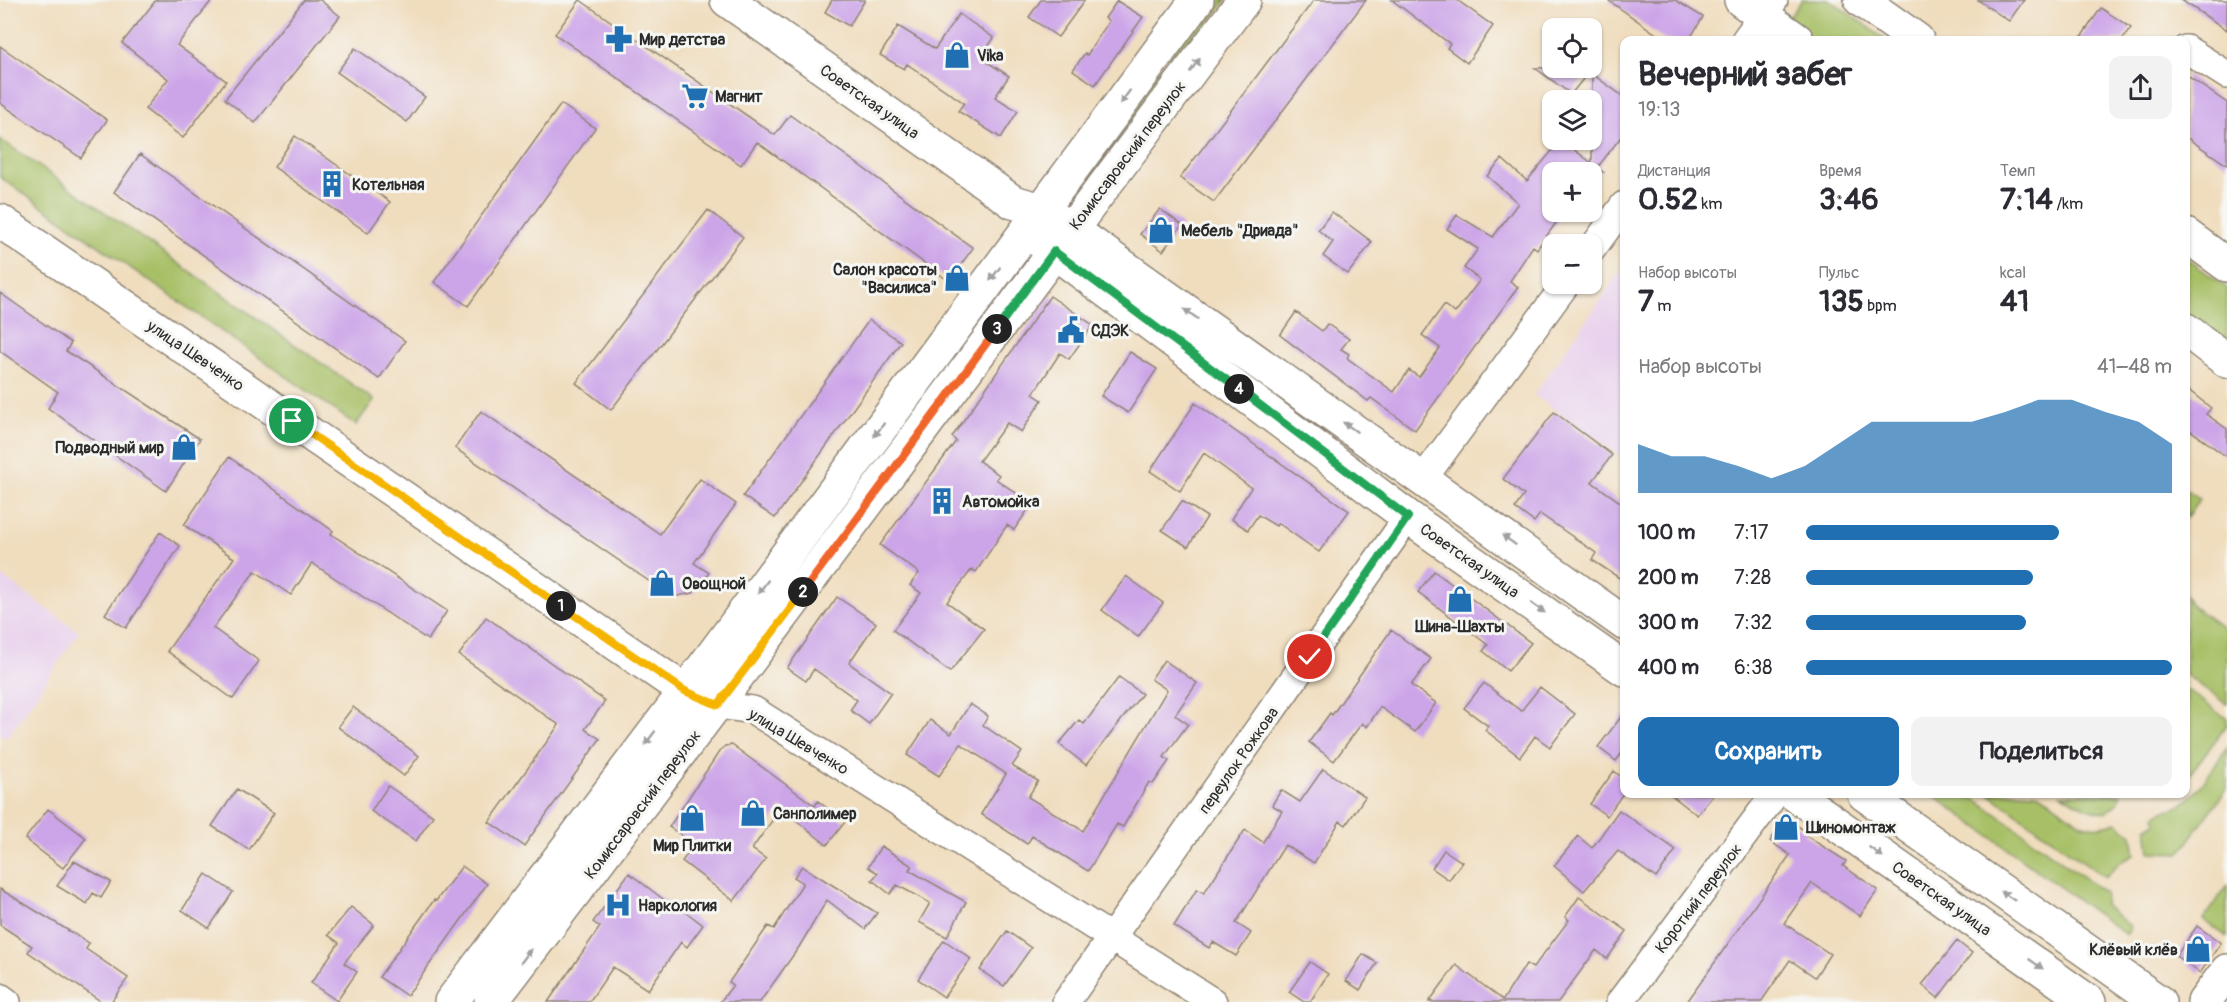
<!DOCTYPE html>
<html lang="ru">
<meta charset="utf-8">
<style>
:root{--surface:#fff;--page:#f2f2f3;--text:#2b2b33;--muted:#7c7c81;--accent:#1f6fb2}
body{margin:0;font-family:Pangolin,sans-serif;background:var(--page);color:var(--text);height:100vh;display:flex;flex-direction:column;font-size:22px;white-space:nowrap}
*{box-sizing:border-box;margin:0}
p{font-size:20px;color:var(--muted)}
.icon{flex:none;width:33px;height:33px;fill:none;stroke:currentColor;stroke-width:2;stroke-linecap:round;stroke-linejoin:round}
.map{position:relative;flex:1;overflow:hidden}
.sheet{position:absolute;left:1620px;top:36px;width:570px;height:762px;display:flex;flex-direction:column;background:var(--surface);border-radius:12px;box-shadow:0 2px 4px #0004}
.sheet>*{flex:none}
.controls{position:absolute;left:1542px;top:18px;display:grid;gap:12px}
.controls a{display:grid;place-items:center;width:60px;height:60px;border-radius:12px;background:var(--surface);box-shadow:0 2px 4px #0004;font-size:30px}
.pin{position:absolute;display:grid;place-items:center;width:51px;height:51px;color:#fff;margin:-26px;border:3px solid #fff;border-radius:50%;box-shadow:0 2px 6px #0007}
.km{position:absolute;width:30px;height:30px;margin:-15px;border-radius:50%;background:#222;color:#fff;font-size:16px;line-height:30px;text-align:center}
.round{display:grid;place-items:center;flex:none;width:63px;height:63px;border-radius:12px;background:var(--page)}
.overview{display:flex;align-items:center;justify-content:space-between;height:102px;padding:0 18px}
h1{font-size:33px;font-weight:700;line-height:45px}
.stats{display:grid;grid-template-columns:repeat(3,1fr);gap:9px;height:102px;padding:6px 18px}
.stats div{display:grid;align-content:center}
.stats b{font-size:30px;font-weight:700}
.stats small{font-size:16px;font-weight:400}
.stats p{font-size:16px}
.chart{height:168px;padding:12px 18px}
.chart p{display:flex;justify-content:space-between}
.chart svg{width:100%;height:108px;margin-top:6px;fill:var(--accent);opacity:.7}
.button{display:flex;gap:12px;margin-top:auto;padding:12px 18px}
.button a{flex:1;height:69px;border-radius:12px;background:var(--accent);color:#fff;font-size:24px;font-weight:700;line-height:69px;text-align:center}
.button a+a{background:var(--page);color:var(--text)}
ul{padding:0 18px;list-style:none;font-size:20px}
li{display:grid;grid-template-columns:96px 72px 1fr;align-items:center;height:45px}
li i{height:15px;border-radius:8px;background:var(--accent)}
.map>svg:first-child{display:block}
</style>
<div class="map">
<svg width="2227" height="1002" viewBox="0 0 2227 1002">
<rect width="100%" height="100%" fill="#f6f6f2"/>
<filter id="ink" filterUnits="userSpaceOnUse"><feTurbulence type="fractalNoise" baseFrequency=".0167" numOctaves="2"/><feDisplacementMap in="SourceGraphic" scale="12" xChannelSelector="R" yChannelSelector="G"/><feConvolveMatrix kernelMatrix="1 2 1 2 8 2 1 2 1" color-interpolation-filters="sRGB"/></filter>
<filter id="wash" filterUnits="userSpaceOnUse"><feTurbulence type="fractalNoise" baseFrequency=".008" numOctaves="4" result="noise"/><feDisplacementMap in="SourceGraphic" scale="24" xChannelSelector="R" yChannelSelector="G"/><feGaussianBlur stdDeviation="1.35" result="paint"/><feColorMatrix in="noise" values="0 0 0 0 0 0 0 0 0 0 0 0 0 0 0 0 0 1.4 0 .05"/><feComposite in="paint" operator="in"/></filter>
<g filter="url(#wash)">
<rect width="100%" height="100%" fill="#f0ddbe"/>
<path fill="#e9d2ed" d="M1624,266V458L1534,395Z
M0,575L79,632L7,738L0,734Z"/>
<path fill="#a7c066" stroke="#697648" stroke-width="1.5" d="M1212,0H1226L1081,193L1072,186Z
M1802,0H1830L1886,40H1806L1784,24Z
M0,139L374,400L356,425L0,177Z
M2186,258L2227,288V346L2186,316Z
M2186,489L2200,499L2186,518Z
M2186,596L2191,605L2227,631V704L2186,675Z
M2186,689L2227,719V725L2186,779Z
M2227,748V789L2180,853L2150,852L2147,828L2156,823L2155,816C2163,808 2172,811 2181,805C2200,793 2214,765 2227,748Z
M1932,794L1960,796L1969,794L2105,893L2104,905L2131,927L2126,935Z
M1989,794C2000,793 2032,790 2041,795C2070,811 2079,837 2116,822L2132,835L2135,855L2120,862L2105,877Z
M2061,794H2121L2118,803L2105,813L2086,808Z
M2227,886V937L2203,919Z"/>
<g id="blocks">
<path fill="#cca4e8" d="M156,0H212L177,45L226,81L183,138L145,109L168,79L122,43Z
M304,0H320L340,16L255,123L225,99Z
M580,0L775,135L790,115L973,248L949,281L757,142L741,165L555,34Z
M832,0H865L849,26L825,12Z
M1041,0H1085L1058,37L1029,17Z
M1314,0H1366L1214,202L1180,178Z
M1392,0H1457L1493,26L1467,63L1447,48L1450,44Z
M1608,0H1675L1703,17L1689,40H1665Z
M1978,0H2024L2009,21Z
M2181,0H2227V30Z
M1117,1L1143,17L1095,85L1073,70L1085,53L1087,55L1109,21L1105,18Z
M2101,8L2131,28L2122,40H2079Z
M959,14L994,38L981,58L1009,76L995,97L1018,111L1001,138L958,111L964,103L907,64L904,69L880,55L898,26L935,49Z
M0,46L107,120L81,158L0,103Z
M355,48L425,97L407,122L337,72Z
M1535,68H1592L1571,94Z
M1592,74L1624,97V133L1597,168L1603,172H1552V212H1564L1537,249L1533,246L1510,281L1518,287L1415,430L1371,398L1368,401L1280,335L1296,312L1322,331L1327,324L1349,339L1341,349L1349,354L1347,358L1394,392L1409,370L1419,377L1440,348L1422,335L1444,305L1455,313L1480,280L1464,268L1478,249L1447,229L1457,215L1493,237L1518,203L1487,176L1502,159L1527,181L1561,140L1592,163Z
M2186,75L2227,103V165L2186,137Z
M561,104L595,128L468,306L434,282Z
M295,136L390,202L368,233L274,167Z
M140,154L405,341L379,379L114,192Z
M1160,209L1182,225L1163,251L1140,234Z
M708,210L743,237L611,410L576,383Z
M1332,212L1372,242L1348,274L1323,256L1333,242L1318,230Z
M0,293L71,343L66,351L200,439L166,491L48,408L58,392L0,351Z
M1050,296L1093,325L1069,359L1060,353L1033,394L1042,400L1021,432L1007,423L979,461L999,475L996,479L1032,504L1014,530L1007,525L976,572L972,569L947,602L984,629L950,672L893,630L921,593L910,585L919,573L880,545L956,441L952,437Z
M869,320L901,342L775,518L743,496Z
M1130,352L1157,369L1128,413L1101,396Z
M2186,388L2211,408L2206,414L2227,429V457L2186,427Z
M1195,403L1349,511L1319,552L1278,523L1276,526L1258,515L1248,530L1231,519L1251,488L1204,453L1180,491L1150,471Z
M481,411L660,534L700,479L736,504L694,563L709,573L693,593L672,597L455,448Z
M1554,412L1612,455L1592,482L1624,505V581L1592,560L1596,553L1540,514L1534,522L1515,508L1524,495L1503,479Z
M229,457L333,531L331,534L447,611L428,640L312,563L291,595L255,571L213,628L259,661L233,699L167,651L234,558L184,525Z
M1182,501L1207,517L1188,547L1162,530Z
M160,532L180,546L126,628L105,614Z
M1434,571L1531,643L1508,671L1483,651L1488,645L1418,592Z
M1126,576L1163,603L1138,637L1102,610Z
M837,597L876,623L849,663L891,693L869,724L850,710L857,700L814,669L806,681L787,668Z
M486,617L605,701L585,729L600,739L524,846L489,822L559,725L459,655Z
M1391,630L1431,659L1411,685L1436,703L1415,732L1380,707L1367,727L1362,723L1334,761L1309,742L1330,713L1332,715Z
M1164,660L1197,683L1175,715L1188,724L1164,757L1169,761L1153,784L1149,782L1123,827L1117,824L1088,871L1032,836L1027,844L981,814L1006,774L961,744L939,776L907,755L930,720L951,734L970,704L988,716L983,725L1022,752L1012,766L1038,781L1028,797L1083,831L1167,690L1151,679Z
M1119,677L1142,694L1086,765L1059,744L1079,720L1084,724Z
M1484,683L1521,711L1540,687L1575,714L1550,747L1535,736L1520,757L1485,730L1488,726L1464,708Z
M353,707L419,756L404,776L338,727Z
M1624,713V750L1616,761L1598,747Z
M732,745L815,806L818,801L845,822L827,845L781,808L752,849L766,859L734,901L682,861L695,844L669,827L719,752L725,746Z
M1323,769L1365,797L1346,825L1340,821L1314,863L1285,845L1236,923L1251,933L1236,956L1213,942L1209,948L1174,926L1197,889L1204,893L1245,830L1263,842L1282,811L1272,805L1281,790L1300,802Z
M1614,771L1624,779V792L1607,816L1590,804Z
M388,786L433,816L416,841L371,811Z
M237,789L274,813L249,850L212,826Z
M1670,794H1714L1697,815Z
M48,809L86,838L63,868L25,839Z
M1619,810L1676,850L1656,878L1618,851L1584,891L1554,866L1578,836L1592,848Z
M1785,818L1807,832L1805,835L1846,861L1843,866L1878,890L1860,916L1812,883L1784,923L1830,954L1815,977L1790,960L1761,1002H1687L1790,855L1770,841Z
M881,846L912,866L909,870L966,902L947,937L919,922L930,903L897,885L890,894L872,880L878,873L868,867Z
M1444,850L1462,862L1449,880L1432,868Z
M74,861L111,882L101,898L93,893L87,904L57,886Z
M462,866L487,884L407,996L379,977L434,900L436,901Z
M802,866L877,913L865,929L827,900L799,947L760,1002H720L733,985L729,982L768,926L774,929L803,883L794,877Z
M629,873L680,912L682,909L703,925L687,947L681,942L648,990L613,967L589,1002H548L600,927L593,922Z
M206,874L233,892L209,928L182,910Z
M0,889L89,943L86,949L128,978L111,1002H102L28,952L32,946L0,925Z
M1579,897L1627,931L1607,959L1596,950L1558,1002H1429L1456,965L1503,1000L1526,964L1533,968L1569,920L1565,917Z
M351,907L374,925L344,963L357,972L337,1001L311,983L339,943L328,935Z
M2197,926L2221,943L2200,973L2176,956Z
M1007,931L1031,948L1004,986L980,970Z
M944,940L971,959L944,997L918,979Z
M1957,941L1972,953L1938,998L1922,985Z
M1363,954L1377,963L1360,990L1346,981Z
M1310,962L1328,974L1310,1002H1304L1289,992Z"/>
</g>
</g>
<g filter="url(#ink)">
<use href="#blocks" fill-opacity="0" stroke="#8e8474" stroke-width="1.5"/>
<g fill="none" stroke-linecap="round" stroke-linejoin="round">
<defs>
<path id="minor" d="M1745,40L1774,0
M2186,49L2227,75
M1592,249L1624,205
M1423,479L1566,284
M718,705L753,710L1213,1002
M0,997L7,1002
M1066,1002L1408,517
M1620,1002L1775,794"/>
<path id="major" d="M727,0L1013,202L1042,210L1071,229L1624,623
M1741,0L1797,40
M1861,0L1917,40
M0,221L685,691L706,700
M2186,235L2227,265
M1036,238L1408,517L1624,669
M2186,330L2227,361
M1794,794L2089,1002
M1864,794L2159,1002
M451,1002L718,648L1197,0
M491,1002C745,670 992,333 1244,0
M2204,1002L2227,971"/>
</defs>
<use href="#minor" stroke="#8e8474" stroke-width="30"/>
<use href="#major" stroke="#8e8474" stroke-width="36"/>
<use href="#minor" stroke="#fff" stroke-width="27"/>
<use href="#major" stroke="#fff" stroke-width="33"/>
</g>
<defs><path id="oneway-solid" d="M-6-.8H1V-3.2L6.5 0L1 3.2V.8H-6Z" transform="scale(1.5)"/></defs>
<g fill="#a0a0a0">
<use href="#oneway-solid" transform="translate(1195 65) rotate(-53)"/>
<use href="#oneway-solid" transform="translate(1125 97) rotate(127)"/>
<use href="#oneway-solid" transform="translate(995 274) rotate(127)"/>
<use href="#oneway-solid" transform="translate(1191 314) rotate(-145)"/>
<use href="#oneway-solid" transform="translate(1350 427) rotate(-145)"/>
<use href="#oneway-solid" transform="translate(879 430) rotate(127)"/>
<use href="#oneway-solid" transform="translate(1509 540) rotate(-144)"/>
<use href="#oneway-solid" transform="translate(763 587) rotate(127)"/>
<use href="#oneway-solid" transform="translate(1538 608) rotate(35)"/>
<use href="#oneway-solid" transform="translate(650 738) rotate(127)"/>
<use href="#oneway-solid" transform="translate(1876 852) rotate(35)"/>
<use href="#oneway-solid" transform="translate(2008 896) rotate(-145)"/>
<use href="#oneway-solid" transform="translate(526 956) rotate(-53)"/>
<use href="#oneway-solid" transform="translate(2036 964) rotate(35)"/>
</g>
</g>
<g fill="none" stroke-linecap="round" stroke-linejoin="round" filter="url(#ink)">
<defs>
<path id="split-1" d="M292,421L561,606"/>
<path id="split-2" d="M561,606L685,691L718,705L803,592"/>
<path id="split-3" d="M803,592L997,329"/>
<path id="split-4" d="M997,329L1054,251L1239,389"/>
<path id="split-5" d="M1239,389L1408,517L1310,657"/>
</defs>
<use href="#split-1" stroke="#fff" stroke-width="12"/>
<use href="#split-2" stroke="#fff" stroke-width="12"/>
<use href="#split-3" stroke="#fff" stroke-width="12"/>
<use href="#split-4" stroke="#fff" stroke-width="12"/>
<use href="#split-5" stroke="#fff" stroke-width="12"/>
<use href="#split-1" stroke="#f5b400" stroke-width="8"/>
<use href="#split-2" stroke="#f5b400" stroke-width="8"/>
<use href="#split-3" stroke="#f0652b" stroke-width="8"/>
<use href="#split-4" stroke="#22a559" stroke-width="8"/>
<use href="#split-5" stroke="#22a559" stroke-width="8"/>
</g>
<defs>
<symbol id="pharmacy-bare" viewBox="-9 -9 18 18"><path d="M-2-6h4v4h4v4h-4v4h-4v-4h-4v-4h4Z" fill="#1f6fb2" stroke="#f6f6f2" stroke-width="2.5" paint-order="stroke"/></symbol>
<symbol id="shop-bare" viewBox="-9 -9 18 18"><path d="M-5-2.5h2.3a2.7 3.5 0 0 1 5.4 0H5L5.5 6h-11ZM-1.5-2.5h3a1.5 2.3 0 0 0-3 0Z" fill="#1f6fb2" stroke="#f6f6f2" stroke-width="2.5" paint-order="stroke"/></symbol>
<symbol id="supermarket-bare" viewBox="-9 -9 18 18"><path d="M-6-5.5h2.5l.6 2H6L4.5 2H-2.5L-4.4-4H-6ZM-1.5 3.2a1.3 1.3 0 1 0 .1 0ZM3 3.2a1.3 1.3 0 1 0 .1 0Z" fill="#1f6fb2" stroke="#f6f6f2" stroke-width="2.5" paint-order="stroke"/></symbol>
<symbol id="building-bare" viewBox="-9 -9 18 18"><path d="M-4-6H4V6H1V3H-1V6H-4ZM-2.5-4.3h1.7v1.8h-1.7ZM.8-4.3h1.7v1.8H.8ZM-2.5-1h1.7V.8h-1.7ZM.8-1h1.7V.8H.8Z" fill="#1f6fb2" stroke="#f6f6f2" stroke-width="2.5" paint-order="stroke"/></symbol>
<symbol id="civic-bare" viewBox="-9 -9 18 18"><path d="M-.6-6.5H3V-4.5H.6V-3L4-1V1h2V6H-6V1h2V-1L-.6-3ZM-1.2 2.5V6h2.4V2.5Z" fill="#1f6fb2" stroke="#f6f6f2" stroke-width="2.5" paint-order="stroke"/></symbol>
<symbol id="hospital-bare" viewBox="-9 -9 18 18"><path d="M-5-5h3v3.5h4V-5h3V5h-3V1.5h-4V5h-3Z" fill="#1f6fb2" stroke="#f6f6f2" stroke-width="2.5" paint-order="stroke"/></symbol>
</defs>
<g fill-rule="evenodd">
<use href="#pharmacy-bare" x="600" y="20" width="38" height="38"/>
<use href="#shop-bare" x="938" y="36" width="38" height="38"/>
<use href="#supermarket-bare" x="676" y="77" width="38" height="38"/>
<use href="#building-bare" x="313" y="165" width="38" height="38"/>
<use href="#shop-bare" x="1142" y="211" width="38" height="38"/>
<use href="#shop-bare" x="938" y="259" width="38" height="38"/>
<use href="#civic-bare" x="1052" y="311" width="38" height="38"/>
<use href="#shop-bare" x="165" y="428" width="38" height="38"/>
<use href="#building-bare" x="923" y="482" width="38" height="38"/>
<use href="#shop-bare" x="643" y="564" width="38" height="38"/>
<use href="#shop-bare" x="1441" y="580" width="38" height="38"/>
<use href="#shop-bare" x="734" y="794" width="38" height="38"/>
<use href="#shop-bare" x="673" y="799" width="38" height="38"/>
<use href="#shop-bare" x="1767" y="808" width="38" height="38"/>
<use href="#hospital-bare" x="599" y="886" width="38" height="38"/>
<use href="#shop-bare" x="2179" y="930" width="38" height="38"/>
</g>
<g text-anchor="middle" stroke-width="6" stroke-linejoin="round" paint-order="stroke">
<g font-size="16" font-weight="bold" fill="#2b2b2b" stroke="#f6f6f2" text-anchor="start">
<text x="639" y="45">Мир детства</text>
<text x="977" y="61">Vika</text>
<text x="715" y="102">Магнит</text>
<text x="352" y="190">Котельная</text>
<text x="1181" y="236">Мебель "Дриада"</text>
<text x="937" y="275" text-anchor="end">Салон красоты<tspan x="937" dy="18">"Василиса"</tspan></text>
<text x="1091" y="336">СДЭК</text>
<text x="164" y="453" text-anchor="end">Подводный мир</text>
<text x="962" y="507">Автомойка</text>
<text x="682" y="589">Овощной</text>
<text x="1460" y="632" text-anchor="middle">Шина-Шахты</text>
<text x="773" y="819">Санполимер</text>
<text x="1806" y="833">Шиномонтаж</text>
<text x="692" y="851" text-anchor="middle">Мир Плитки</text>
<text x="638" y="911">Наркология</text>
<text x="2178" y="955" text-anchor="end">Клёвый клёв</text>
</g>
<g font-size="16" fill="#2b2b2b" stroke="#f6f6f2">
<text transform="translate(870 101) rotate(35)" y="6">Советская улица</text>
<text transform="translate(1127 155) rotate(-53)" y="6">Комиссаровский переулок</text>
<text transform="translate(196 355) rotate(34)" y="6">улица Шевченко</text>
<text transform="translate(1470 560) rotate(35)" y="6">Советская улица</text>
<text transform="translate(799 741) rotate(31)" y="6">улица Шевченко</text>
<text transform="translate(1238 760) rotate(-55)" y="6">переулок Рожкова</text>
<text transform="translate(642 804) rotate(-53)" y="6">Комиссаровский переулок</text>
<text transform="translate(1698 898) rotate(-53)" y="6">Короткий переулок</text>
<text transform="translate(1942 898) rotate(35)" y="6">Советская улица</text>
</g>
</g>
</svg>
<div class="controls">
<a><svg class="icon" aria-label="locate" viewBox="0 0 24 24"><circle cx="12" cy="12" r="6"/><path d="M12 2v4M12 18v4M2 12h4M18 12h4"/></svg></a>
<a><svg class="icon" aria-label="layers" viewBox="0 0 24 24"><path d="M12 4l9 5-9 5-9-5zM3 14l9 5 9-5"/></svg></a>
<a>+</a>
<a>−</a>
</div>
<div class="pin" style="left:292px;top:421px;background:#1e9e55"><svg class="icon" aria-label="arrive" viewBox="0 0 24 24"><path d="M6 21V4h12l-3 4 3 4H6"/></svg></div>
<div class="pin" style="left:1310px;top:657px;background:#d93025"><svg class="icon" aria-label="check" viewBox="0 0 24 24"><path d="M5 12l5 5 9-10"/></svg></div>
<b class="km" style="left:561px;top:606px">1</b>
<b class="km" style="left:803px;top:592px">2</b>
<b class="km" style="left:997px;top:329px">3</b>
<b class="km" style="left:1239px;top:389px">4</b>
<section class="sheet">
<div class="overview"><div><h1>Вечерний забег</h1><p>19:13</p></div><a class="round"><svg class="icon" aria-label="share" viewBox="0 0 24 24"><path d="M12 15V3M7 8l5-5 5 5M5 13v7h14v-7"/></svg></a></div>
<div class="stats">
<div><p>Дистанция</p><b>0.52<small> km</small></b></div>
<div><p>Время</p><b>3:46</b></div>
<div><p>Темп</p><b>7:14<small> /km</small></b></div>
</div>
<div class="stats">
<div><p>Набор высоты</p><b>7<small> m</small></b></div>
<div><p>Пульс</p><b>135<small> bpm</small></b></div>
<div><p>kcal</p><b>41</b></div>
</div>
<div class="chart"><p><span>Набор высоты</span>41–48 m</p>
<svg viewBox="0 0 160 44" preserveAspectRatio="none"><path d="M0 44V24L10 29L20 29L30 33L40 38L50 33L60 24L70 15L80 15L90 15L100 15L110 11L120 6L130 6L140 11L150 15L160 24V44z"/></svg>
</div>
<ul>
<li><b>100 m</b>7:17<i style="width:69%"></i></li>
<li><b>200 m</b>7:28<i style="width:62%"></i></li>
<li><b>300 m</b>7:32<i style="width:60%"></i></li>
<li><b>400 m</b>6:38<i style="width:100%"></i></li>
</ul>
<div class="button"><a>Сохранить</a><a>Поделиться</a></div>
</section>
</div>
